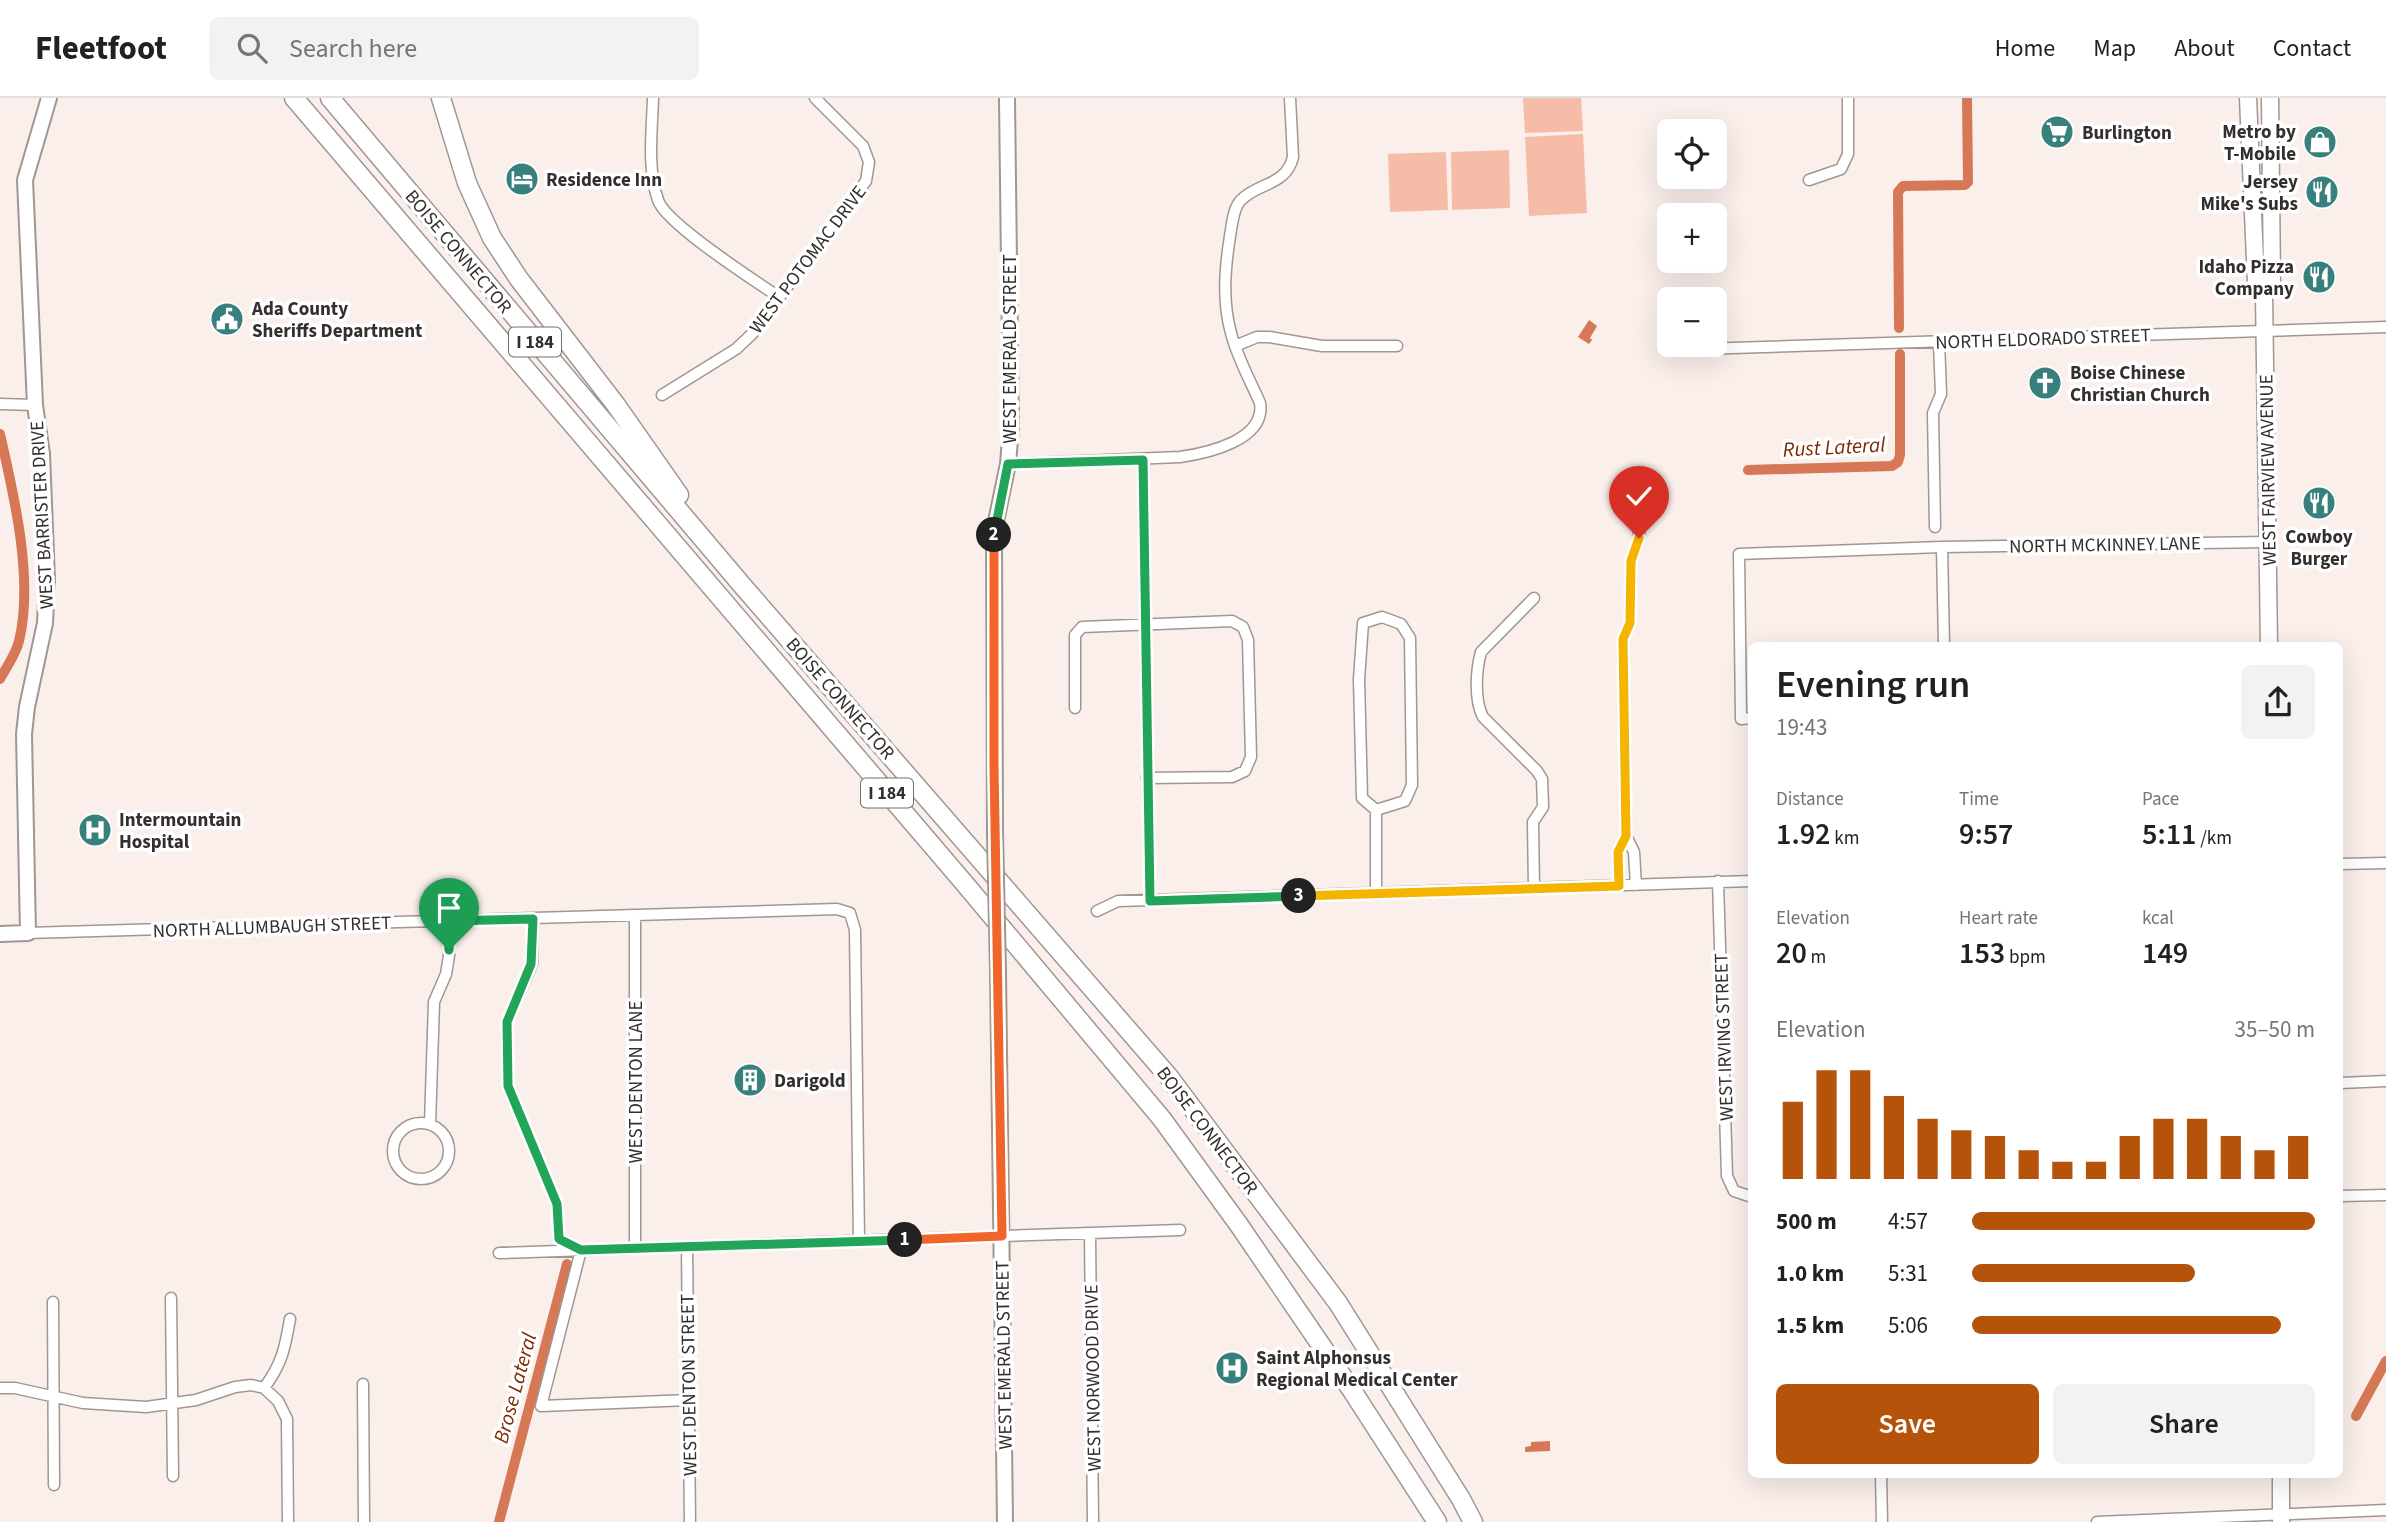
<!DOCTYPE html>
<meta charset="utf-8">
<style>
:root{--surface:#fff;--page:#f2f2f2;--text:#202124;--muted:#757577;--line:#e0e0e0;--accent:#b45309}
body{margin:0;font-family:"Source Sans 3",sans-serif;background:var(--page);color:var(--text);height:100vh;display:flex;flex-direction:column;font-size:26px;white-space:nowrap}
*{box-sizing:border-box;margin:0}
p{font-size:23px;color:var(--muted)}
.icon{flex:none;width:38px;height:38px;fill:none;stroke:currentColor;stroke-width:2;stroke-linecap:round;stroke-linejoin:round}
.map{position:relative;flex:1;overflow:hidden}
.details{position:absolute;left:1748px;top:544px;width:595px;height:836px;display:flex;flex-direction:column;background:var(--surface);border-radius:10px;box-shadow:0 7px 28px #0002}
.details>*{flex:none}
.controls{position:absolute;left:1657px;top:21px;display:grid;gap:14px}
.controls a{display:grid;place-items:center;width:70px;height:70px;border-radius:10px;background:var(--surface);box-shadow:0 7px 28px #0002;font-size:35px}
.pin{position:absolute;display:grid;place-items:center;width:60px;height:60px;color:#fff;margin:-72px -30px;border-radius:50% 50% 50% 0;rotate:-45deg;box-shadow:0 0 7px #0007}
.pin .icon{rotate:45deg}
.km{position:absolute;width:35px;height:35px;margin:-18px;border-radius:50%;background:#222;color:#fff;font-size:19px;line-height:35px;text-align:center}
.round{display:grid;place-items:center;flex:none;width:74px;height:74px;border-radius:10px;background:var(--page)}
.headline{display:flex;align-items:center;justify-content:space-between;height:119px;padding:0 28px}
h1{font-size:38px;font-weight:600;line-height:52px}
.figures{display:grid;grid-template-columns:repeat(3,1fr);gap:10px;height:119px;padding:7px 28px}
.figures div{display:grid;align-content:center}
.figures b{font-size:30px;font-weight:600}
.figures small{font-size:19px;font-weight:400}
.figures p{font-size:19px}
.chart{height:196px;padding:14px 28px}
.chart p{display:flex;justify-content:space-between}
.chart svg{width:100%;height:126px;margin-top:7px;stroke:var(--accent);stroke-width:6}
.button{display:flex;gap:14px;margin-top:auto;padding:14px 28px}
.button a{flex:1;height:80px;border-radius:10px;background:var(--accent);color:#fff;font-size:28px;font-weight:600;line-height:80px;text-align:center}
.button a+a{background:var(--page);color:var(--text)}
ul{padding:0 28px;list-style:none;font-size:23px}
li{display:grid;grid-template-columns:112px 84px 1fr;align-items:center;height:52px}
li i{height:18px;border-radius:9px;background:var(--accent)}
header{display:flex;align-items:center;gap:42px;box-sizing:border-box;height:98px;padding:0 35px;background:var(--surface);border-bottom:2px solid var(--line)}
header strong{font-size:33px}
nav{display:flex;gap:38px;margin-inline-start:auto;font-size:24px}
.search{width:490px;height:63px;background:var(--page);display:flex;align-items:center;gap:18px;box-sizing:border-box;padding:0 24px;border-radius:10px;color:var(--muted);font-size:26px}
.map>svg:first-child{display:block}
</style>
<header>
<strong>Fleetfoot</strong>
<div class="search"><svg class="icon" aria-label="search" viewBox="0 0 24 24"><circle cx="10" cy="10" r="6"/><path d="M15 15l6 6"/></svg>Search here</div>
<nav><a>Home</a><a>Map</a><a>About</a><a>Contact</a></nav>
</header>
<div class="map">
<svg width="2386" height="1424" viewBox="0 0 2386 1424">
<rect width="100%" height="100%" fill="#faefeb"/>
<path fill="#f6bca8" d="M1523,0H1581L1583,33L1525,35Z
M1583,36L1587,115L1529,118L1525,39Z
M1509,52L1510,110L1452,112L1451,54Z
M1446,54L1448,112L1390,114L1388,56Z"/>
<path fill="#d67856" d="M1589,222L1597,228L1590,240L1592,242L1589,246L1578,239Z
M1550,1343V1353L1525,1354V1349L1531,1348V1344Z"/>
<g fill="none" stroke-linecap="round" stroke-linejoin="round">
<path stroke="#d67856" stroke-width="10" d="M1899,230L1898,94L1903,88L1965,87L1968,84L1967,0
M0,336C14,397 34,482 19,543C16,556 6,570 0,581
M1748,372L1892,368L1898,364L1900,357V256
M2356,1318L2386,1263
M499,1424L567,1166"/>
<defs>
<path id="street" d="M653,0C652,33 647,71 658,102C665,125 755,183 779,199
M1809,82L1841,71L1848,56V0
M1235,248L1257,239H1269L1322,248H1397
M1700,251L2386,229
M662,297L736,251L752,236L866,83L869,64L863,48L815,0
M0,306L35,307
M1143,362L1150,802
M1008,366L1180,359C1208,355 1266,342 1260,305C1250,282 1237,259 1231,235C1222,203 1225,170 1230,138C1232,127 1233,110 1241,102C1259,84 1286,88 1293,59L1290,0
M1935,429L1933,315L1941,296L1939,244
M1942,449L1944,548
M1534,500L1481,554C1476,572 1474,602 1483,619L1537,673L1542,681L1543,709L1533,724L1534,791
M1382,519L1401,526L1410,540L1412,687L1405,703L1376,712L1362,700L1359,581L1363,525Z
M1075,610V537L1082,529L1232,523L1243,529L1248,542L1251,659L1245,673L1232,679L1147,680
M1752,620L1741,621L1739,456L1942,449L2268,444
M1376,712V796
M1626,738L1623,541L1630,525L1631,463L1639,441V386
M2340,766L2386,765
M1718,783L1727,1078L1734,1093L1752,1099
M1619,788L1618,753L1626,738L1634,754L1636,787
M1097,813L1118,803L1752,783
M533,821L532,866L507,924L508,988L557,1106L559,1141L581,1152L541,1308L689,1302
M28,835L837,811L850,815L855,832L859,1143
M2340,985L2386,983
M393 1053a28 28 0 1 1 56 0a28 28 0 1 1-56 0Z
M430,1026L434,904L446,876L449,858V823
M2340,1098L2386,1097
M1090,1136L1093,1424
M687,1149L690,1424
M635,1150V817
M499,1155L1180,1132
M171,1200L173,1378
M53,1204L54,1387
M363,1286L364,1424
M0,1290H15L83,1305L146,1309L196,1302L235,1289L251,1287L264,1290L278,1303L287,1321L288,1424
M264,1290C282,1266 285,1250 290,1221
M1881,1377L1882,1424
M2097,1424L2386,1412"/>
<path id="secondary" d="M995,735L994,433L1008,366L1011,329L1007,0
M0,836L28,835L24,636L27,609L45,525L47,481L42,356L35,307L25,82L49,0
M998,874L1005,1424"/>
<path id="primary" d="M2248,0L2256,185L2264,196
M2269,548L2264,196L2272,183L2270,0
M2281,1377V1424"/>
<path id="highway" d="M294,0L965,786L1162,1021L1239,1127L1353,1294L1437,1424
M330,0L741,486L1169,979L1338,1205L1461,1401L1473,1424
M441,0L467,85L492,140L519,181L616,307L679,397"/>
</defs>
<use href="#street" stroke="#a09692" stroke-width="13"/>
<use href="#secondary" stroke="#a09692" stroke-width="18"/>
<use href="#primary" stroke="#a09692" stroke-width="19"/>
<use href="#highway" stroke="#a09692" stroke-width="21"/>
<use href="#street" stroke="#fff" stroke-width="10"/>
<use href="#secondary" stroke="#fff" stroke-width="14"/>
<use href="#primary" stroke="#fff" stroke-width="16"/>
<use href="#highway" stroke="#fff" stroke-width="18"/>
<defs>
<path id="secondary-bridge" d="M995,735L998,874"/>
</defs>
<use href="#secondary-bridge" stroke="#a09692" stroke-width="18" stroke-linecap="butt"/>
<use href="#secondary-bridge" stroke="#fff" stroke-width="14"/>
</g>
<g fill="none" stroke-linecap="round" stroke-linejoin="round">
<defs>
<path id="split-1" d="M449,852V823L533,821L531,866L507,924L508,988L557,1106L559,1141L581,1152L905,1142"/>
<path id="split-2" d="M905,1142L1002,1138L994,667V437"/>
<path id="split-3" d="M994,437L1008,366L1143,362L1150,803L1299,798"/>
<path id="split-4" d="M1299,798L1619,788L1618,754L1626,738L1623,541L1630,525L1631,463L1639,440"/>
</defs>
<use href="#split-1" stroke="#fff" stroke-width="14"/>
<use href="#split-2" stroke="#fff" stroke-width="14"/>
<use href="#split-3" stroke="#fff" stroke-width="14"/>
<use href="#split-4" stroke="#fff" stroke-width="14"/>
<use href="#split-1" stroke="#22a559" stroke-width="9"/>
<use href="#split-2" stroke="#f0652b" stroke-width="9"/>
<use href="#split-3" stroke="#22a559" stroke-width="9"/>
<use href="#split-4" stroke="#f5b400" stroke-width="9"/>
</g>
<defs>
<symbol id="supermarket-disc" viewBox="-11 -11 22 22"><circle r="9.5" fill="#38807c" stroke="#fff"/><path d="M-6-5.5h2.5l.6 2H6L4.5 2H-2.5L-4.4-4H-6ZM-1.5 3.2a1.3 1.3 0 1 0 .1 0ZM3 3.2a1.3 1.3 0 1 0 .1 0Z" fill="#fff"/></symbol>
<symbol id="shop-disc" viewBox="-11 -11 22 22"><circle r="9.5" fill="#38807c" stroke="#fff"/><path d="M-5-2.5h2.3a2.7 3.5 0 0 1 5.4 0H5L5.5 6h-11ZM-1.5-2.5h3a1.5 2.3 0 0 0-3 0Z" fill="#fff"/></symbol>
<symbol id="hotel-disc" viewBox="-11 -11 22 22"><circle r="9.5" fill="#38807c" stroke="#fff"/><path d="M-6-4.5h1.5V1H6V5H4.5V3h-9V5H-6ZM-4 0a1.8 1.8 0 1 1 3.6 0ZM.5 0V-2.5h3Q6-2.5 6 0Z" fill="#fff"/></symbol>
<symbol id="restaurant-disc" viewBox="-11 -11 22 22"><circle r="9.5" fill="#38807c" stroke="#fff"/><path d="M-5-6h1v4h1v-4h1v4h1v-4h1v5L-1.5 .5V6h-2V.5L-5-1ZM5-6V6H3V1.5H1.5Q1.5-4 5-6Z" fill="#fff"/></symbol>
<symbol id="civic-disc" viewBox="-11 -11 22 22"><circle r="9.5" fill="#38807c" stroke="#fff"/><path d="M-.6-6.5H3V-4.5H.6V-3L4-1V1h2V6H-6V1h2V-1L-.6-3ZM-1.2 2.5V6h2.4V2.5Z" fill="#fff"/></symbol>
<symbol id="church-disc" viewBox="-11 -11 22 22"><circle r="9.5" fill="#38807c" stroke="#fff"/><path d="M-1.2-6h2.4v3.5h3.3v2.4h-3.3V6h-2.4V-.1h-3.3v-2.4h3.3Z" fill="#fff"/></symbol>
<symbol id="hospital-disc" viewBox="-11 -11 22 22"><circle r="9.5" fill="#38807c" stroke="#fff"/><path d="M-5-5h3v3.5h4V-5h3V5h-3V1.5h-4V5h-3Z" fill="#fff"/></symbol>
<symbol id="building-disc" viewBox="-11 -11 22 22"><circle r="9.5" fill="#38807c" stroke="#fff"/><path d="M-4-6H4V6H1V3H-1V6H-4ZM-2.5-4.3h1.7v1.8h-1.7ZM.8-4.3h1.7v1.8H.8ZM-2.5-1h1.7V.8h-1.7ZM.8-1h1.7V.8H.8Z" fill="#fff"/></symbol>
</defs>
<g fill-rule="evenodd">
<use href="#supermarket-disc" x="2038" y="15" width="38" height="38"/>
<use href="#shop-disc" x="2301" y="25" width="38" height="38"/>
<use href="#hotel-disc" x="503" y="62" width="38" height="38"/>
<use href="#restaurant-disc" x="2303" y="75" width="38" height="38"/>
<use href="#restaurant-disc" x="2300" y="160" width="38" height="38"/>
<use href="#civic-disc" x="208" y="202" width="38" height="38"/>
<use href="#church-disc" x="2026" y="266" width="38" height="38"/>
<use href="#restaurant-disc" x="2300" y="386" width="38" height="38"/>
<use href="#hospital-disc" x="76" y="713" width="38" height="38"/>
<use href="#building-disc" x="731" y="963" width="38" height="38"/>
<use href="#hospital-disc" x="1213" y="1251" width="38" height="38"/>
</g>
<g text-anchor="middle" stroke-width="7" stroke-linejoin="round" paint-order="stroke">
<g fill="#fff" stroke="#706d6d" stroke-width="2">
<rect x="509" y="229.5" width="52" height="29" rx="5"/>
<rect x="861" y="680.5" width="52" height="29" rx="5"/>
</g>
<g font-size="18" font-weight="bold" fill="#332f2e">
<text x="535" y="250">I 184</text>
<text x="887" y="701">I 184</text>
</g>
<g font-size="19" font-weight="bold" fill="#332f2e" stroke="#fff" text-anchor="start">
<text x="2296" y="40" text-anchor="end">Metro by<tspan x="2296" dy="22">T-Mobile</tspan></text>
<text x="2082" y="41">Burlington</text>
<text x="546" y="88">Residence Inn</text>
<text x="2298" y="90" text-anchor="end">Jersey<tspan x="2298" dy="22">Mike's Subs</tspan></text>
<text x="2294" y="175" text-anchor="end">Idaho Pizza<tspan x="2294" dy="22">Company</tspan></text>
<text x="252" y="217">Ada County<tspan x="252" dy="22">Sheriffs Department</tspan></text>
<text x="2070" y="281">Boise Chinese<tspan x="2070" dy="22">Christian Church</tspan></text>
<text x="2319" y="445" text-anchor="middle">Cowboy<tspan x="2319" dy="22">Burger</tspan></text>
<text x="119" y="728">Intermountain<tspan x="119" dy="22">Hospital</tspan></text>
<text x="774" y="989">Darigold</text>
<text x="1256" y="1266">Saint Alphonsus<tspan x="1256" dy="22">Regional Medical Center</tspan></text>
</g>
<g font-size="19" fill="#332f2e" stroke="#fff">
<text transform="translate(459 153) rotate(50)" y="7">BOISE CONNECTOR</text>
<text transform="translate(807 161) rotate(-53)" y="7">WEST POTOMAC DRIVE</text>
<text transform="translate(2043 240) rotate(-2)" y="7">NORTH ELDORADO STREET</text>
<text transform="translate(1009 251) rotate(-90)" y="7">WEST EMERALD STREET</text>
<text transform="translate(2267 372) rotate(-91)" y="7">WEST FAIRVIEW AVENUE</text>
<text transform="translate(41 417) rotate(-93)" y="7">WEST BARRISTER DRIVE</text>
<text transform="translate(2105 446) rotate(-1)" y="7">NORTH MCKINNEY LANE</text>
<text transform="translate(841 600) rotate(49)" y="7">BOISE CONNECTOR</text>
<text transform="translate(272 828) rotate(-2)" y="7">NORTH ALLUMBAUGH STREET</text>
<text transform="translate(1723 939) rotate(-92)" y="7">WEST IRVING STREET</text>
<text transform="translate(635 984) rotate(-90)" y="7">WEST DENTON LANE</text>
<text transform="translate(1208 1032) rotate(53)" y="7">BOISE CONNECTOR</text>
<text transform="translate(1003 1257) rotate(-91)" y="7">WEST EMERALD STREET</text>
<text transform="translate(1092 1280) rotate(-91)" y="7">WEST NORWOOD DRIVE</text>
<text transform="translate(688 1287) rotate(-91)" y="7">WEST DENTON STREET</text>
</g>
<g font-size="21" font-style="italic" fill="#7b2600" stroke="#fff">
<text transform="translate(1834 349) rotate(-3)" y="7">Rust Lateral</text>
<text transform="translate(515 1290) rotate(-75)" y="7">Brose Lateral</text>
</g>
</g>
</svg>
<div class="controls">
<a><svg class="icon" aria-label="locate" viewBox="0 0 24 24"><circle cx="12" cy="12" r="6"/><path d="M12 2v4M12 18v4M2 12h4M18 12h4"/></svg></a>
<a>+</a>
<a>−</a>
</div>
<div class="pin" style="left:449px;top:852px;background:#1e9e55"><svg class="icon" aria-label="arrive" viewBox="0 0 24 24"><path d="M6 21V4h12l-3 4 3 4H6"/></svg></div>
<div class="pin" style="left:1639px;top:440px;background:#d93025"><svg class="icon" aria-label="check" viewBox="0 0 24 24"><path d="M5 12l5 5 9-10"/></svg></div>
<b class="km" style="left:905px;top:1142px">1</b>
<b class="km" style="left:994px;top:437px">2</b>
<b class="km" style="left:1299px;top:798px">3</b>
<section class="details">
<div class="headline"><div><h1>Evening run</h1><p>19:43</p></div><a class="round"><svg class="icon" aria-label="share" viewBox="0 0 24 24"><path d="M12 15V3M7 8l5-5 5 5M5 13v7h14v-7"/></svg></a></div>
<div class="figures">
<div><p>Distance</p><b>1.92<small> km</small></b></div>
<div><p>Time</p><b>9:57</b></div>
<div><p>Pace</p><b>5:11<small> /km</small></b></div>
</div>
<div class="figures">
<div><p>Elevation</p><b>20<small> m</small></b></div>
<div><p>Heart rate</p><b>153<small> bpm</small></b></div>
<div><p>kcal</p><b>149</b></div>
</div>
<div class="chart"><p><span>Elevation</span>35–50 m</p>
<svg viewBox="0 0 160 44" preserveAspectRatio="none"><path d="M5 44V17M15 44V6M25 44V6M35 44V15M45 44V23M55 44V27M65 44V29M75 44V34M85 44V38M95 44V38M105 44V29M115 44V23M125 44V23M135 44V29M145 44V34M155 44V29"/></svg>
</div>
<ul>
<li><b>500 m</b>4:57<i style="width:100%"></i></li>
<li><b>1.0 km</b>5:31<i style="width:65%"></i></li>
<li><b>1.5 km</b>5:06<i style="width:90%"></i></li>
</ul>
<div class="button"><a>Save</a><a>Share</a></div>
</section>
</div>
